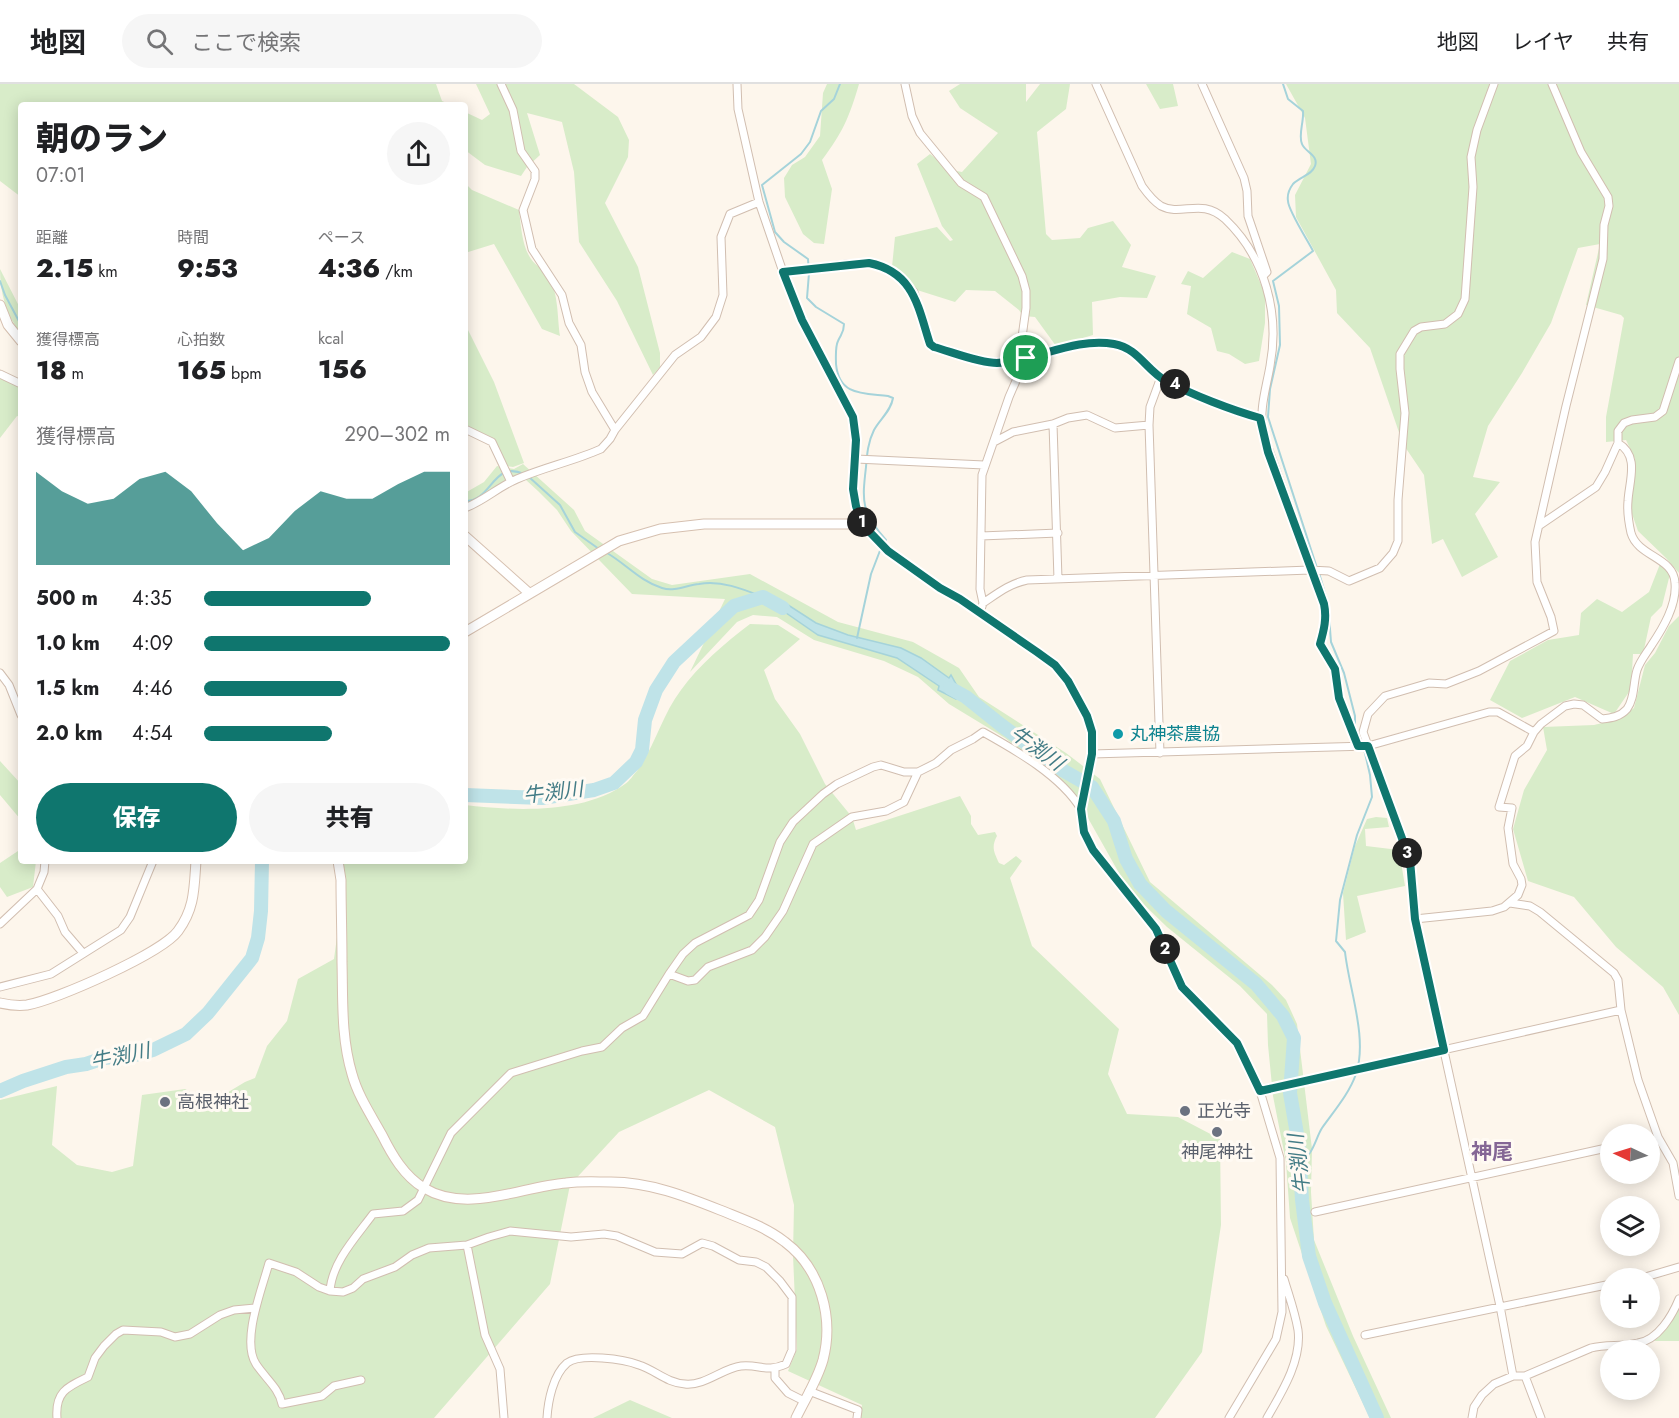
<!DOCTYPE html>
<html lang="ja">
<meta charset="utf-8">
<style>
:root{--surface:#fff;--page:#f6f6f6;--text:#202124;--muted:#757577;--line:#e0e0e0;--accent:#0f766e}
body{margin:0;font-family:Jost,"Noto Sans JP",sans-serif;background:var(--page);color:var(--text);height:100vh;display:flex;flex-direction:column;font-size:22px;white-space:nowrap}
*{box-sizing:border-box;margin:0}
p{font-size:20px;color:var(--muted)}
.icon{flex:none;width:33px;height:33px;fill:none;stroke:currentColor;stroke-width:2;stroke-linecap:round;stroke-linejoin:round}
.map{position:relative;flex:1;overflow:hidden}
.drawer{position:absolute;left:18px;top:18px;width:450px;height:762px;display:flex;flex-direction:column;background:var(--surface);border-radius:6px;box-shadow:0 3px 15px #0003}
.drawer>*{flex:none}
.needle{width:39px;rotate:274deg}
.tools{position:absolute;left:1600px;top:1040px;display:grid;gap:12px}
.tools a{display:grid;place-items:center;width:60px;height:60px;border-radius:50%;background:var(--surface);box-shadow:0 3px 15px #0003;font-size:30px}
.pin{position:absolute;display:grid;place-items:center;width:51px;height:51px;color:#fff;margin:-26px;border:3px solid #fff;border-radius:50%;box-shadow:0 2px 6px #0007}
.km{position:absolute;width:30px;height:30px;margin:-15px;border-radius:50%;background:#222;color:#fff;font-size:16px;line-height:30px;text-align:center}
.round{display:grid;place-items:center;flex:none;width:63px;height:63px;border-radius:32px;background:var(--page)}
.summary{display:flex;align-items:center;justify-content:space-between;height:102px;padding:0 18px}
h1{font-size:33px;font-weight:800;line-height:45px}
.metrics{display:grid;grid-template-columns:repeat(3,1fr);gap:9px;height:102px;padding:6px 18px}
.metrics div{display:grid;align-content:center}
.metrics b{font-size:26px;font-weight:800}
.metrics small{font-size:16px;font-weight:400}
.metrics p{font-size:16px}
.chart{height:168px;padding:12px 18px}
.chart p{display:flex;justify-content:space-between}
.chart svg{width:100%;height:108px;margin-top:6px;fill:var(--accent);opacity:.7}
.button{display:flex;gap:12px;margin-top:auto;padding:12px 18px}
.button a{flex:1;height:69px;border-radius:36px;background:var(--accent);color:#fff;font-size:24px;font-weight:800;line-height:69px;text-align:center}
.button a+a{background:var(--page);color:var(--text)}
ul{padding:0 18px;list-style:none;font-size:20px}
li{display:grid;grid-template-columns:96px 72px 1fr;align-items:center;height:45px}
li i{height:15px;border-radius:8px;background:var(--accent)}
header{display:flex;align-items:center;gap:36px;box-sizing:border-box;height:84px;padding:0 30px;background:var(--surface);border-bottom:2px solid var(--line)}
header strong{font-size:28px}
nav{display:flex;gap:33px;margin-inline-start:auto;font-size:21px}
.search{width:420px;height:54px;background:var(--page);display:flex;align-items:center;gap:15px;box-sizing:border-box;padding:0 21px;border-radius:33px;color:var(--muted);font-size:22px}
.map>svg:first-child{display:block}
</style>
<header>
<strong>地図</strong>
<div class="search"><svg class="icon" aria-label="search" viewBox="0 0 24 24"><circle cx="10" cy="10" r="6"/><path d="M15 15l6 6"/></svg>ここで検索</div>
<nav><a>地図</a><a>レイヤ</a><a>共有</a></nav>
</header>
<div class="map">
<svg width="1679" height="1334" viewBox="0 0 1679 1334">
<rect width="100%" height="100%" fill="#fdf6ec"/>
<path fill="#d8ecc9" d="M0,0H436L442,17L451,21H21V113L0,97Z
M476,0H574L618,33L629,56L628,73L605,119L638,183L660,269V283L653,291L617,217L579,158L574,88L562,38L527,29L540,71L527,83L521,92L485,81L465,66V28L482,36L490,30Z
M827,0H859C849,34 843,48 822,76L832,105L824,160L814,159L803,150L785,113L784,94L792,81L805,73L820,52L823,9Z
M960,0H1026V18L1040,0H1070L1066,25L1037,48L1046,150L1052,156L1080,154L1088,144L1113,137L1131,161L1122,183L1156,192L1147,214L1120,213L1092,218L1093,251L1056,262L1035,233L1023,232L1019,226L995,207L966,206L955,218L917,206L905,191L892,183L895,153L937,143L950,157L953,156L942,142L917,80L930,70L951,86L962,88L998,49L960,24L949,7Z
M1146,0H1173L1178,22L1160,25Z
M1286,0H1679V489L1666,474L1638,447L1631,427L1630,414L1635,375L1626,356L1606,358V333L1624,234L1621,231L1586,221L1600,160L1578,164L1551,239L1522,289L1488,342L1473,393L1500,398L1475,430L1498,473L1462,493L1443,455L1432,460L1424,391L1403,360L1370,264L1337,229L1336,206L1296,133L1295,111L1311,80L1305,34Z
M465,99L472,106L519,126C521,142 522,162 531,175C536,182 544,186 548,192C559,210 557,232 560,252L542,245L494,160L465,169Z
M1232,168L1250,175L1265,210V239L1259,277L1245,280L1229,270L1217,267L1211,244L1187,230L1191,202L1181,200L1188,187L1203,194Z
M0,185L21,226V249C6,232 0,208 0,185Z
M465,240L494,298L524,379L513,383L501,381L490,360L465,349Z
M0,294L21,304V333L17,332L0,354Z
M523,380L574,426L585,447L652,495L672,501L750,490L838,538L913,558L959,584L979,613L1066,669L1100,695L1150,798L1272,901L1286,916L1297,940L1312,1065L1311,1108L1314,1156L1353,1252L1391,1334H1370L1326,1242L1290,1134L1286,1078L1273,1012L1268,961L1267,930L1240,902L1167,843L1128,805L1075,711L1005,654L949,620L918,593L884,577L814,556L777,533L753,531L737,538L690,588L725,515L632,510L571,447L557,426L538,407L526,396L517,393L479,417L465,421V409L484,398L497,382L514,385Z
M1660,480L1670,490L1662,522L1651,533L1643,570H1633L1631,605L1614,630L1575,613L1522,634L1490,616L1510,577L1548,556L1579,551L1581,529L1597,515L1622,528L1649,508Z
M1679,532V931L1663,903L1616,863L1574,813L1528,797L1513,745L1524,706L1547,666L1543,643L1594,641L1619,635L1634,624L1645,581L1655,569L1669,542Z
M750,540L778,541L800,555L764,586L775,615L800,650L825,700L852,733L856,746L960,712L971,732V740L978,751L995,748L997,752C991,763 994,768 999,779L1004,781L1016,772L1022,777L1010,794L1032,862L1119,945L1108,990L1127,1030L1178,1033L1220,1055L1221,1141L1202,1268L1155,1334H860L862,1321L788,1287L797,1265L793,1171L794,1121L775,1043L709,1006L619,1048L570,1101L550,1200L434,1334H0V1016L57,1002L52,1061L77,1081L112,1088L133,1082L142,1011L185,1005L210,1019L245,998L255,994L267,962L287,937L298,895L334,875L343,808L339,777H465V721C514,727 584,730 625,700C630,697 633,691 637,687C655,662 662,631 681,606C699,581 725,559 750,540Z
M0,677L21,700V736L0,711Z
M1376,733L1387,734L1389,743L1365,745L1366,762L1399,766L1405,802L1357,812L1366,848L1346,856L1343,809L1355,762L1367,735Z
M21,765V777H36L33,803L7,813L0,803V779Z
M1679,1210V1257H1654Z
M630,1316L672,1334H593Z"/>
<path fill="#bfe3e8" stroke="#a5d3da" stroke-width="1.5" d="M763,513L782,517L816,539L848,551L901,564L921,574L949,594L951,591L961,609L966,613H958L956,615L938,606L939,602L897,574L818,551Z"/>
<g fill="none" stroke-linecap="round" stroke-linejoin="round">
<path stroke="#a5d3da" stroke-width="2" d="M840,0L834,15L821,27L810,58L801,70L762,101L775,148L784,158L808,175L809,189L807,214L816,223L844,240C844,249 841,250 838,257C835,263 836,274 836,280C839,312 863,309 888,312L893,314C891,327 880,335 874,346C868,358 867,370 866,383C862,417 861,428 886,456L884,459
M1283,0L1288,15L1303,27C1304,38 1298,51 1302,60C1305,68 1319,71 1315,82C1312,91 1299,93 1293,100C1290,104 1287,111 1288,117C1288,126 1308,157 1313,167L1273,197L1279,222L1280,261L1270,305L1268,333L1317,484
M0,197L5,211L21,241
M529,393L560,421L575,448L599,465
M465,417C493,417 492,376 524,390
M607,469C626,480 640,497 662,504C675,508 687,501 699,500C721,496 743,505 763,513
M857,554L871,490L881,464
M1299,1077C1313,1073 1315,1055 1322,1044C1334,1027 1349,1010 1356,990C1368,954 1349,905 1345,868L1336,857L1340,816L1357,751L1372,713L1370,691L1365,669L1355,643V632L1344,589L1331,558L1328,519L1319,489"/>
<path stroke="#bfe3e8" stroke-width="14" d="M950,604L966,613L1001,641L1064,687L1092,703L1114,737L1126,775L1140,800L1166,827L1256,900L1283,932L1294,954L1290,1009L1299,1062L1302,1116L1309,1172L1325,1219L1377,1334
M465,711L542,714L594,706L614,699L636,678L642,666L645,636L656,606L674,578L734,522L763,513L783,524
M0,1007L23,997L66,983L86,980L104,974L135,971L153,966L186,950L208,929L252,874L258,854L261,827L262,777"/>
<defs>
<path id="street" d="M501,0L513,26L521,67L535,87V95L523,126L532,165L562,211L569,239L581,261L585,288L592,308L615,346
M737,0L738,25L759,118L783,188L802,236L853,333L856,356L853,405L856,422L862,440L888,467L940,504L960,515L1037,568L1055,581L1068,597L1087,631L1092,648V670L1081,725L1084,748L1093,766L1156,845L1183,903L1237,959L1260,1007L1280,1074L1282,1228L1276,1255L1229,1334
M905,0L912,32L920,49L961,99L984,113L1022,192L1026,207V224L1022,253L1026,274L1009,313L982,391L980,505L983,519L980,529
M1096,0L1142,102C1147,109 1153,117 1161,122C1182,133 1201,113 1225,135C1265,173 1280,229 1270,282C1266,305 1259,325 1263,349L1324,520C1327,534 1324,546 1320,560L1335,585L1339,614L1358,662
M1202,0L1244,94L1247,107L1248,132L1267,188L1263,192
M783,188L847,180H876L900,193L914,208L930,260L934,263C952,268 979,279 997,279C1036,277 1075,253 1114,260C1138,264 1147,287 1166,297C1194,311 1230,325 1260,334
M0,290L21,300
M1053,340L1058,495
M465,345L492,358L511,398
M994,358L1013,348L1053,340L1068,334L1087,331L1115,344L1149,341
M856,375L984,381
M465,424C484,417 498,403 517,395C545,383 574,377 601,365L610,355L615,346L675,271L701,253L716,233L723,211L721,153L730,130L759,118
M1540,441L1596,403L1605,388L1618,359V347L1624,339L1632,336L1655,333L1663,327L1679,277
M981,452L1058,449
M983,519C998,509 1009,500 1027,496L1310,486L1329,487L1349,497L1380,484L1393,469L1398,457V416L1405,329L1400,285V270L1414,247L1421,243L1445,240L1458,230L1465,215L1473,103L1471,73L1477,46L1494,0
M0,589L9,601L21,631
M1160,669L1149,341L1150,323L1161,293
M1092,670L1368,662L1489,628H1498L1534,648
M45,777L44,788L37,805L58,832L65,848L83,869
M1510,819L1530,822L1540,828L1614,889L1618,896L1621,926L1638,996L1658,1053L1673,1079L1679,1112
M1415,835L1492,827L1504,823L1518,811L1522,801L1521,795L1513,780L1508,744L1512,724L1499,723L1515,672L1527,662L1534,648L1541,640L1565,622L1574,620L1583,621L1602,635C1611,634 1620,633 1627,625C1635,614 1633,599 1637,586C1640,577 1646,570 1651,562C1663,544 1677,521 1675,499C1674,473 1638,473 1631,449C1629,440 1627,427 1628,417C1629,397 1640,372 1618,359
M0,840L37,805
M669,890L683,870L695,859L749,831L759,816L780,758L793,738L823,710L837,700L873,683L881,681L904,688H918
M0,903L51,890L121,846L130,833L153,777
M1260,1007L1621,926
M1315,1128L1611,1063
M467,1161L485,1251L500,1285L504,1334
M1642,1194L1679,1183
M330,1207C332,1178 356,1153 373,1130L403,1127L418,1116L451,1049L511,989L582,967L602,963L622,944L643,932L669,890L688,897L695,896L708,883L752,866L765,853L783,827L813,760L852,733L886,727L904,718L918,688L936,679L951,666L973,655L983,648C1017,667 1061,692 1081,725
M1365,1251L1611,1200
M775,1285V1294L788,1309L804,1317
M1513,1292L1500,1222L1415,835L1410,776L1363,648L1368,630L1385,612L1429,599L1446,600L1479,587L1554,547L1551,533L1537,498L1535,458L1566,322L1603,175L1604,141L1609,122L1608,113L1581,68L1552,0
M1525,1292L1541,1334
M361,1296L334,1302L322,1312L282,1320C279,1304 265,1294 256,1280C241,1257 262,1205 269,1179L296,1188L319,1203L330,1207L343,1208L353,1204L363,1195L395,1183L412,1171L429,1164L467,1161L489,1153L510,1147L571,1153L604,1150L617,1152L655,1168L682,1170L702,1159L713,1162L739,1176L756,1178L766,1183L780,1197L792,1213V1266L786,1280C766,1289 760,1280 741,1282C723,1284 705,1302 685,1300C667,1299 655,1286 639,1281C624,1275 580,1269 567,1279C553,1291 548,1317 547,1334
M809,1307L858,1326L857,1334
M57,1334C55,1308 67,1303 88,1293L95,1274L104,1262L116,1250L123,1246L161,1248L175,1253L190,1250L220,1231L234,1226L255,1224
M1267,1334C1282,1308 1302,1276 1298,1246C1295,1228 1289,1212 1284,1195
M1472,1334L1474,1323L1482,1311L1494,1300L1513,1292H1525L1591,1264C1606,1260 1623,1263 1638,1259C1658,1256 1672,1232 1679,1215"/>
<path id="secondary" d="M0,221L8,241L21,257
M465,452L529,509
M465,548L619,457L660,445L704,440H862
M338,777L341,796C341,823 342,850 342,878C343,916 341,953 352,990C358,1012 371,1031 382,1051C392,1071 404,1092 424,1104C467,1130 520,1103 566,1099C581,1097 596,1098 611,1098C649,1098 685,1112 720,1126C742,1135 766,1143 785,1158C821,1185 834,1234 823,1276C817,1297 805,1315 796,1334
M0,919C9,921 19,922 27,921C56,916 162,869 178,847C195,824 194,804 196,777"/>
</defs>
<use href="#street" stroke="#d1beb0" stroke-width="9"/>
<use href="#secondary" stroke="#d6c0b0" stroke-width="11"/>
<use href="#street" stroke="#fff" stroke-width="7"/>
<use href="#secondary" stroke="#fff" stroke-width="9"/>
</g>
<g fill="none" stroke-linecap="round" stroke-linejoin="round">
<defs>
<path id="route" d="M869,179C914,188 918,223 930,260L934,263C952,268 979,279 997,279C1036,277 1074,253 1114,260C1138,264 1147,287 1166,297C1193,311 1231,326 1260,334L1268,368L1324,520C1327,534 1324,546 1320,560L1335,585L1339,614L1358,662H1368L1410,776L1415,835L1444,966L1260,1007L1237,959L1182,903L1156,845L1093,766L1084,748L1081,725L1092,670V648L1087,632L1068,597L1055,581L1037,568L960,515L940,504L888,467L862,440L856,422L853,405L856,356L853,333L802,236L783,188Z"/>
</defs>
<use href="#route" stroke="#fff" stroke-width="12"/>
<use href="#route" stroke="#0f766e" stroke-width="8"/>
</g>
<circle fill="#0f9aa8" stroke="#fffaf3" stroke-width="2" cx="1118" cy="650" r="6"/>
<g fill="#6b7280" stroke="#fffaf3" stroke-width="2">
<circle cx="165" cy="1018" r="6"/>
<circle cx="1185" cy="1027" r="6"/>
<circle cx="1217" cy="1048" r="6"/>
</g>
<g text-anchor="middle" stroke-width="6" stroke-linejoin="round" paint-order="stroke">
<g font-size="18" fill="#0d838f" stroke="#fffaf3" text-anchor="start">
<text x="1130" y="656">丸神茶農協</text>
</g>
<g font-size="18" fill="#5b616d" stroke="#fffaf3" text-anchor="start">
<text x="177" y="1024">高根神社</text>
<text x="1197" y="1033">正光寺</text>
<text x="1217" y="1074" text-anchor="middle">神尾神社</text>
</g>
<g font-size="20" font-style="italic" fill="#437c86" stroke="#fffaf3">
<text transform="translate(1037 664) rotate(36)" y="7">牛渕川</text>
<text transform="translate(553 708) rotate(-7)" y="7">牛渕川</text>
<text transform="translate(120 972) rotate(-12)" y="7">牛渕川</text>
<text transform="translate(1299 1080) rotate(-97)" y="7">牛渕川</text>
</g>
<g font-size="21" font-weight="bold" fill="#846695" stroke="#fffaf3">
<text x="1492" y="1075">神尾</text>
</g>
</g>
</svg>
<div class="tools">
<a><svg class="needle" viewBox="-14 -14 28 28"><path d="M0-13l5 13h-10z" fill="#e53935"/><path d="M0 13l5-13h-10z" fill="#757577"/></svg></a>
<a><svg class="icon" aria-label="layers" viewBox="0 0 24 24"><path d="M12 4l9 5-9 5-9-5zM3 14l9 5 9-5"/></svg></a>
<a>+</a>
<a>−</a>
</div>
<div class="pin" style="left:1026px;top:274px;background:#1e9e55"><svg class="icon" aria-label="arrive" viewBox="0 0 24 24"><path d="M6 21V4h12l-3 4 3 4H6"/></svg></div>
<b class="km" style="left:862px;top:438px">1</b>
<b class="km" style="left:1165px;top:865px">2</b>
<b class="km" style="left:1407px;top:769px">3</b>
<b class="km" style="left:1175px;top:300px">4</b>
<section class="drawer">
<div class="summary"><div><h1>朝のラン</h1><p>07:01</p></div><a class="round"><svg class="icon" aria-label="share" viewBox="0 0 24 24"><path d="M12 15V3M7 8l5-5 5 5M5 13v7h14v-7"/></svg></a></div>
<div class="metrics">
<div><p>距離</p><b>2.15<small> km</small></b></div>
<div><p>時間</p><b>9:53</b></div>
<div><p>ペース</p><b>4:36<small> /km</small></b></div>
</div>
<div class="metrics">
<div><p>獲得標高</p><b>18<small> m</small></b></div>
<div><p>心拍数</p><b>165<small> bpm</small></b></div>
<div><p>kcal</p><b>156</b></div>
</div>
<div class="chart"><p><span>獲得標高</span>290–302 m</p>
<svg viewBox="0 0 160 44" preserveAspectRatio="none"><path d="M0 44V6L10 14L20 19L30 17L40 9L50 6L60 14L70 27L80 38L90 33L100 22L110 14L120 17L130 17L140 11L150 6L160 6V44z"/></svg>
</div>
<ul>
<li><b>500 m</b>4:35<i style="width:68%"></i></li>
<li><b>1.0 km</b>4:09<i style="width:100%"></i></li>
<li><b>1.5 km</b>4:46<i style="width:58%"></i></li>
<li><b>2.0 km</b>4:54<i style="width:52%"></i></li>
</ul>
<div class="button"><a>保存</a><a>共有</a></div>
</section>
</div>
